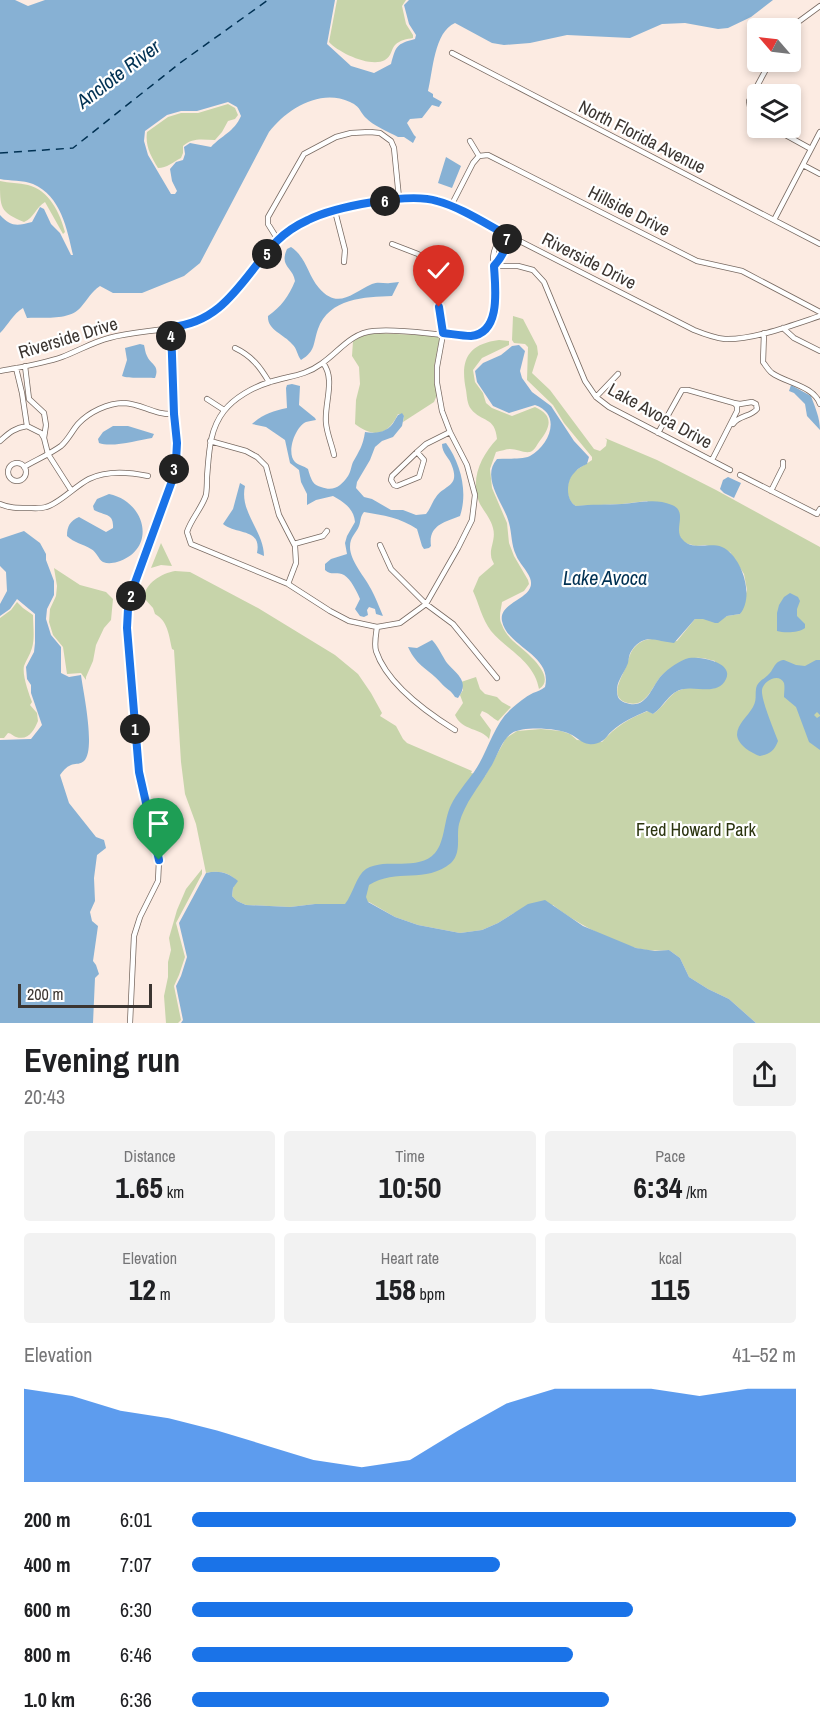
<!DOCTYPE html>
<meta charset="utf-8">
<style>
:root{--surface:#fff;--page:#f2f2f2;--text:#202124;--muted:#757577;--accent:#1a73e8}
body{margin:0;font-family:"Archivo Narrow",sans-serif;background:var(--page);color:var(--text);height:100vh;display:flex;flex-direction:column;font-size:22px;white-space:nowrap}
*{box-sizing:border-box;margin:0}
p{font-size:20px;color:var(--muted)}
.icon{flex:none;width:33px;height:33px;fill:none;stroke:currentColor;stroke-width:2;stroke-linecap:round;stroke-linejoin:round}
.map{position:relative;height:1023px;overflow:hidden}
.panel{display:flex;flex-direction:column;background:var(--surface);flex:1}
.panel>*{flex:none}
.needle{width:39px;rotate:298deg}
.buttons{position:absolute;left:747px;top:18px;display:grid;gap:12px}
.buttons a{display:grid;place-items:center;width:54px;height:54px;border-radius:6px;background:var(--surface);box-shadow:0 3px 9px #0003;font-size:30px}
.scale{position:absolute;left:18px;bottom:15px;width:134px;box-sizing:border-box;padding-left:6px;border:3px solid #3b3531;border-top:0;font-size:16px;line-height:21px;white-space:nowrap;color:#3b3531;-webkit-text-stroke:4px #fff;paint-order:stroke}
.pin{position:absolute;display:grid;place-items:center;width:51px;height:51px;color:#fff;margin:-62px -26px;border-radius:50% 50% 50% 0;rotate:-45deg;box-shadow:0 0 6px #0007}
.pin .icon{rotate:45deg}
.km{position:absolute;width:30px;height:30px;margin:-15px;border-radius:50%;background:#222;color:#fff;font-size:16px;line-height:30px;text-align:center}
.round{display:grid;place-items:center;flex:none;width:63px;height:63px;border-radius:6px;background:var(--page)}
.overview{display:flex;align-items:center;justify-content:space-between;height:102px;padding:0 24px}
h1{font-size:33px;font-weight:800;line-height:45px}
.metrics{display:grid;grid-template-columns:repeat(3,1fr);gap:9px;height:102px;padding:6px 24px}
.metrics div{display:grid;align-content:center;border-radius:6px;background:var(--page);text-align:center}
.metrics b{font-size:30px;font-weight:800}
.metrics small{font-size:16px;font-weight:400}
.metrics p{font-size:16px}
.chart{height:168px;padding:12px 24px}
.chart p{display:flex;justify-content:space-between}
.chart svg{width:100%;height:108px;margin-top:6px;fill:var(--accent);opacity:.7}
ul{padding:0 24px;list-style:none;font-size:20px}
li{display:grid;grid-template-columns:96px 72px 1fr;align-items:center;height:45px}
li i{height:15px;border-radius:8px;background:var(--accent)}
.map>svg:first-child{display:block}
</style>
<div class="map">
<svg width="820" height="1023" viewBox="0 0 820 1023">
<rect width="100%" height="100%" fill="#fcebe2"/>
<path fill="#c7d4aa" d="M337,0H406L402,6L406,24L413,35V38C407,39 400,40 395,45C391,49 392,56 385,60C371,68 339,53 329,42Z
M228,104L235,108L238,115L235,119L228,121L222,132L215,140C203,140 193,137 183,146V153L181,158C173,162 167,168 158,168C151,156 145,146 147,132L168,117L181,113H198Z
M0,181C9,183 19,183 28,185C49,190 60,213 65,232L63,234L45,202C36,207 34,218 24,222C0,212 0,208 0,181Z
M513,316L523,319L537,346L538,354L532,373L550,390L594,449L600,451L606,446L607,440L605,438L657,460L716,490L820,547V1023H756L729,999L708,989L689,977L680,958L669,950C658,951 647,951 636,948C610,941 574,922 553,905L514,913L498,923L482,930L460,933L418,925L395,917L369,902L345,904H315L290,907L246,905L237,901L232,896L233,888L237,881C229,872 218,870 206,873L196,824L185,794L181,762L174,650L172,649C169,636 168,621 155,614L153,608L144,598C144,584 162,573 175,571C180,571 185,572 190,572L258,608L335,655L358,674L371,693L382,713L380,716L396,726L403,739L407,743L472,771L471,773L485,776L506,738L517,731L541,729L561,731L570,734L577,740L602,742C615,727 629,718 648,711L653,714C661,709 666,700 673,694C685,684 701,690 715,688V661C695,655 689,657 672,668C669,671 664,673 661,676C652,687 646,708 628,703C609,699 620,680 625,669C630,658 629,649 641,642C653,635 663,643 677,641L695,619H722L727,616L740,614L747,590L744,574L730,552L705,545L696,546L685,543L681,539L678,533L647,501L622,504L576,506C564,500 566,479 575,471C580,467 587,464 592,460V457L564,423L553,405L527,380L528,347L525,344L514,343L512,340Z
M374,333L440,336L434,367L437,395L434,402L403,422L404,416L398,414C388,436 373,438 355,424L356,400L360,384L359,367L352,356L353,341L363,336Z
M499,340L509,341V345L482,358L473,370L475,382L483,393L486,403L492,408L512,416L535,407C555,416 550,428 539,442C536,446 535,450 530,452C523,453 517,449 510,449C506,449 501,451 496,452L490,469L492,488L507,523L509,543L514,556L528,580L529,584L524,591L502,602C501,610 498,618 502,625C504,631 509,637 513,641C522,649 559,676 539,689C534,661 507,650 491,631C482,619 479,604 473,591L479,577L494,564C493,561 491,559 491,555C490,547 496,539 493,528C490,516 481,509 478,499C471,476 482,455 497,439C495,416 482,423 471,409C467,404 467,396 466,390C460,361 467,344 499,340Z
M161,543L172,566L161,565L151,568Z
M54,568L80,585L106,592L113,599L111,620L104,628L96,645L93,661L86,677V680L81,673L67,674L63,647L53,635L49,622L50,609L56,596L57,586Z
M17,602L23,608L33,615C33,626 35,638 32,648C30,655 26,660 24,666C22,675 29,694 32,702L30,705L37,713L38,721C34,730 29,741 16,737C13,736 11,733 8,733L4,738H0V618L11,610Z
M476,677L480,689L485,694L497,697L502,702L511,707L498,721C492,718 489,713 482,711L480,715L491,730L489,739C481,728 462,731 455,715L463,703L460,695L463,690L461,682Z
M202,869V874L176,923L185,957L179,975L174,986L181,1020L178,1023H166L164,996L168,977V962L171,950L169,938L177,910L186,889Z"/>
<path fill="#87b1d4" fill-rule="evenodd" d="M0,0H15L28,6L45,0H335L327,44L351,66L374,73L391,64C396,46 396,44 415,39L416,35L409,24L404,5L409,0H773L751,17L728,28L718,29L685,23L662,24L630,38L567,35L530,43L504,45L492,43L455,23C434,32 433,71 428,91L433,94V97L442,102L439,107L432,105L422,118L410,119L407,123L414,135L416,137L413,143L404,137H398C389,132 372,125 366,118C359,111 361,107 350,102C320,88 287,109 269,132L200,263L184,276L142,293H113L100,286C91,292 88,299 81,307C70,321 43,317 27,318L23,308C13,314 8,325 0,333V215C11,227 17,226 32,222L40,207L44,209L51,224L60,233L71,255H73C67,229 61,196 33,184C23,180 10,181 0,179ZM228,102L237,107L241,116C234,132 222,135 211,147L190,143L184,147L185,154L183,160L176,162L170,169L172,181L177,191L175,194H171L148,155L144,141L145,131L167,115L181,111H197Z
M446,157L461,166L452,188L438,183Z
M291,247C307,258 307,274 319,288C338,310 352,293 372,284C379,281 384,284 390,283C393,283 396,282 399,282L392,296C365,297 329,298 318,329C313,343 316,351 301,360C297,355 297,348 292,344C284,334 267,330 268,316C281,307 289,296 295,281C293,267 279,267 287,249Z
M140,344L144,345C145,349 145,352 147,356C151,365 160,365 155,378C146,377 129,379 122,376L127,360L125,348Z
M519,345L525,351L520,371L522,378L532,392L551,406L574,441L589,457L587,464C583,466 578,468 575,472C566,480 565,500 576,506C591,504 607,505 622,504C639,503 655,498 672,505C689,512 672,530 683,540C693,551 709,542 722,547C742,556 755,597 740,614L727,616L718,623H715L703,619H695L674,643C657,642 645,632 632,650C629,654 629,658 628,663C626,669 622,674 620,679C617,684 616,692 618,697C620,701 625,703 630,704C648,707 652,685 662,675C668,669 680,660 689,658C700,656 734,662 726,679C718,696 697,686 684,689C669,691 664,707 653,714L647,711C635,716 622,722 612,731C608,734 606,739 602,741C599,743 593,745 589,744C581,743 577,737 570,734C558,728 523,726 512,733C501,740 497,758 490,768C479,787 465,802 459,824C456,837 462,852 451,863C426,884 396,868 369,885L366,897L368,902L395,917L418,925L460,933L482,930L498,923L528,904L545,900L583,926L636,948L655,951L669,950L680,958L689,977L708,989L729,999L756,1023H181L183,1020L176,986L181,976L187,957L179,923L206,873C218,870 228,872 238,881L233,888L232,896L237,901L246,905L290,907L315,904H345C353,894 356,876 366,869C386,857 418,872 435,853C445,842 444,819 451,805C457,793 466,783 474,772C488,752 493,725 511,709C518,703 525,697 533,693C538,691 541,690 545,687C553,655 507,647 502,621C498,601 538,599 530,578C527,570 519,563 516,555C511,544 512,534 509,523C505,505 480,478 497,459C508,458 521,460 530,456C550,445 562,414 535,405L509,413L493,406L477,382L475,371L483,363L501,355L512,346Z
M292,384L300,386L299,405L315,418L316,420C312,421 309,421 306,422C295,427 286,453 295,462C298,465 304,466 308,469C309,473 311,479 313,482C315,485 318,486 321,487C334,492 341,486 348,476C351,471 351,467 353,462C359,451 363,446 365,432C377,434 389,432 395,420C400,413 395,417 402,413L404,416L402,426L393,437L382,441L375,447L370,460L357,482L356,488L364,497L372,499L391,510H403L416,515L426,514C431,508 432,502 436,497C444,485 460,487 452,466C450,458 442,454 442,444L446,443C461,464 468,492 460,516C445,522 428,525 431,546L429,548L424,549L422,546L417,529C401,518 383,515 364,512C360,517 361,520 359,526C356,534 350,536 350,547C350,561 365,577 371,589C375,596 380,609 383,616L376,614L375,609L369,607L367,610L368,615L364,617L360,616L355,609L360,599C357,592 351,579 344,575C336,571 331,576 325,570V564L331,559L347,554L345,543L347,536L355,522C354,509 344,502 333,496L316,500L307,505V494L301,482L299,470L290,463L285,440L266,427L252,424C263,414 273,411 287,408L286,388L287,385Z
M791,385L811,396C815,407 820,418 820,430L807,416L805,404L794,393L789,391Z
M113,426H128L154,434L152,438C138,440 112,448 99,443L98,439L103,432Z
M728,477L741,483L734,498L724,493L720,489L723,480Z
M240,483L245,486C239,512 264,531 264,556L257,553C262,528 237,535 223,524L233,509Z
M109,494C147,502 157,550 117,562C113,563 108,564 103,562C98,559 97,552 91,549C83,544 74,543 67,536C67,526 70,521 79,517L106,532L113,528C114,513 105,516 94,510L93,506L97,499Z
M24,531L40,543L46,554V560L54,581V595L47,609L46,619L51,635L61,647V673L69,677L81,675C83,691 96,750 84,761C80,765 75,763 71,765C66,767 63,771 60,775L69,803L96,837L104,840L106,848L97,855L94,878L95,901L90,912L92,921L98,926L93,961L96,965L99,974L95,978L93,1023H0V740L31,739L42,725L31,693V685L27,679L26,667L34,652L35,643V614L17,599L10,609L0,616V604L7,591L6,572L0,566V539Z
M790,593L798,597L800,601L797,609V616L805,624V628C799,633 784,633 777,631V613L779,605L784,597Z
M432,640C437,645 441,653 445,660C452,672 472,679 458,698L455,697C451,690 446,689 441,683C429,669 417,667 408,647L417,648Z
M784,660L796,665L805,666L816,660H820V715L817,712L814,715L817,718L820,716V750L809,742L796,707L784,697C784,693 785,687 784,683C779,672 763,681 762,690C761,700 774,730 778,741C774,751 770,754 760,756C751,753 738,745 737,735C737,724 748,716 753,707C757,700 755,695 756,689C757,682 764,679 768,675C773,671 774,663 780,661C781,660 783,660 784,660Z"/>
<g fill="none" stroke-linecap="round" stroke-linejoin="round">
<path stroke="#003153" stroke-width="1.5" stroke-dasharray="8 6" stroke-linecap="butt" d="M0,153L73,148L180,63L268,0"/>
<defs>
<path id="minor" d="M790,28L820,6
M452,53L820,244
M758,119L751,113L749,101L770,62
M773,128L811,149
M470,141L479,156
M803,165L820,174
M451,206L473,163L479,156L488,155L697,261L742,271L820,312
M335,211L345,250L344,262
M774,220L820,132
M507,235C508,247 502,257 494,266C491,253 496,242 507,235Z
M278,240L268,224V217L304,154L336,137L351,133L370,132L380,133L391,141L394,148L399,198
M392,244L418,254L431,272L439,307L443,334L437,367V383L442,411L450,432L467,465L475,495L472,520L458,548L426,604L400,623L377,627L349,621L330,611L288,584L191,544L187,532C191,519 202,508 206,495C207,489 207,482 207,477C209,454 209,430 224,411C234,398 253,387 270,382C288,376 305,376 321,364C339,352 350,333 374,331C406,328 439,337 470,336C475,335 479,333 483,331C501,317 495,285 494,266H518L533,270L544,282L585,381L596,397L609,407L730,470
M783,328L794,338L820,351
M764,333L763,362C766,366 769,371 772,373C786,383 814,386 820,404
M235,348C252,356 260,367 269,382
M323,363C336,379 324,404 326,423C327,434 332,445 334,455
M25,366L29,399L44,413L46,425L44,438
M16,368L22,393L27,426
M0,371C21,367 42,364 62,357C78,351 93,342 109,338C140,329 180,332 207,317C238,300 253,264 278,240C307,212 381,196 420,198C431,199 441,202 451,206L694,330C704,334 714,338 725,339C753,340 793,325 820,316
M596,397L618,374
M207,399L224,410
M733,424C739,415 751,417 757,409L756,404L752,402L740,404L734,403
M27,426L41,433L44,438L48,454L71,490
M658,433L682,390H688L734,403L737,406V411L712,460
M0,441C9,433 14,428 27,426
M210,441L246,451L257,457L266,466L279,515L295,546L296,563L288,584
M417,452L424,460L419,477L397,486L394,485L391,480L392,476Z
M417,452L426,444L450,432
M8 472a9 9 0 1 1 18 0a9 9 0 1 1-18 0Z
M24,467C36,460 50,454 61,446C68,440 72,431 78,424C89,412 108,403 124,403C143,404 153,415 174,414
M740,475L817,514L820,509
M771,491L783,467V462
M0,504C9,508 17,508 27,508C33,508 40,509 46,507C59,504 75,486 89,479C107,470 129,472 148,476
M294,544L323,536L327,531
M380,545L391,569L426,604L453,624L497,678
M377,627C376,634 374,644 376,651C387,684 426,712 455,730
M130,1023L134,936L140,917L158,881L159,860L143,795L139,772L127,628L128,609L133,589L172,481L176,461L177,443L174,414L171,327"/>
</defs>
<use href="#minor" stroke="#786a62" stroke-width="6"/>
<use href="#minor" stroke="#fff" stroke-width="4.5"/>
</g>
<g fill="none" stroke-linecap="round" stroke-linejoin="round">
<defs>
<path id="route" d="M159,860L139,772L127,628L128,609L133,588L172,481L176,461L177,443L174,414L171,327C226,322 243,276 277,241C285,233 297,225 308,220C334,207 409,192 437,201C460,207 486,224 507,235C508,247 502,257 494,266C495,286 502,333 471,336C462,336 452,334 443,333L439,307"/>
</defs>
<use href="#route" stroke="#fff" stroke-width="12"/>
<use href="#route" stroke="#1a73e8" stroke-width="8"/>
</g>
<g text-anchor="middle" stroke-width="4.5" stroke-linejoin="round" paint-order="stroke">
<g font-size="18" fill="#3b3531" stroke="#fff">
<text transform="translate(642 137) rotate(27)" y="6">North Florida Avenue</text>
<text transform="translate(629 211) rotate(27)" y="6">Hillside Drive</text>
<text transform="translate(589 261) rotate(27)" y="6">Riverside Drive</text>
<text transform="translate(68 338) rotate(-17)" y="6">Riverside Drive</text>
<text transform="translate(660 416) rotate(29)" y="6">Lake Avoca Drive</text>
</g>
<g font-size="18" fill="#2b340f" stroke="#fff">
<text x="696" y="836">Fred Howard Park</text>
</g>
<g font-size="20" font-style="italic" fill="#003153" stroke="#fff">
<text transform="translate(118 74) rotate(-37)" y="7">Anclote River</text>
<text x="605" y="585">Lake Avoca</text>
</g>
</g>
</svg>
<div class="buttons">
<a><svg class="needle" viewBox="-14 -14 28 28"><path d="M0-13l5 13h-10z" fill="#e53935"/><path d="M0 13l5-13h-10z" fill="#757577"/></svg></a>
<a><svg class="icon" aria-label="layers" viewBox="0 0 24 24"><path d="M12 4l9 5-9 5-9-5zM3 14l9 5 9-5"/></svg></a>
</div>
<div class="scale">200 m</div>
<div class="pin" style="left:159px;top:860px;background:#1e9e55"><svg class="icon" aria-label="arrive" viewBox="0 0 24 24"><path d="M6 21V4h12l-3 4 3 4H6"/></svg></div>
<div class="pin" style="left:439px;top:307px;background:#d93025"><svg class="icon" aria-label="check" viewBox="0 0 24 24"><path d="M5 12l5 5 9-10"/></svg></div>
<b class="km" style="left:135px;top:729px">1</b>
<b class="km" style="left:131px;top:596px">2</b>
<b class="km" style="left:174px;top:469px">3</b>
<b class="km" style="left:171px;top:336px">4</b>
<b class="km" style="left:267px;top:254px">5</b>
<b class="km" style="left:385px;top:201px">6</b>
<b class="km" style="left:507px;top:239px">7</b>
</div>
<section class="panel">
<div class="overview"><div><h1>Evening run</h1><p>20:43</p></div><a class="round"><svg class="icon" aria-label="share" viewBox="0 0 24 24"><path d="M12 15V3M7 8l5-5 5 5M5 13v7h14v-7"/></svg></a></div>
<div class="metrics">
<div><p>Distance</p><b>1.65<small> km</small></b></div>
<div><p>Time</p><b>10:50</b></div>
<div><p>Pace</p><b>6:34<small> /km</small></b></div>
</div>
<div class="metrics">
<div><p>Elevation</p><b>12<small> m</small></b></div>
<div><p>Heart rate</p><b>158<small> bpm</small></b></div>
<div><p>kcal</p><b>115</b></div>
</div>
<div class="chart"><p><span>Elevation</span>41–52 m</p>
<svg viewBox="0 0 160 44" preserveAspectRatio="none"><path d="M0 44V6L10 9L20 15L30 18L40 23L50 29L60 35L70 38L80 35L90 23L100 12L110 6L120 6L130 6L140 9L150 6L160 6V44z"/></svg>
</div>
<ul>
<li><b>200 m</b>6:01<i style="width:100%"></i></li>
<li><b>400 m</b>7:07<i style="width:51%"></i></li>
<li><b>600 m</b>6:30<i style="width:73%"></i></li>
<li><b>800 m</b>6:46<i style="width:63%"></i></li>
<li><b>1.0 km</b>6:36<i style="width:69%"></i></li>
</ul>
</section>
